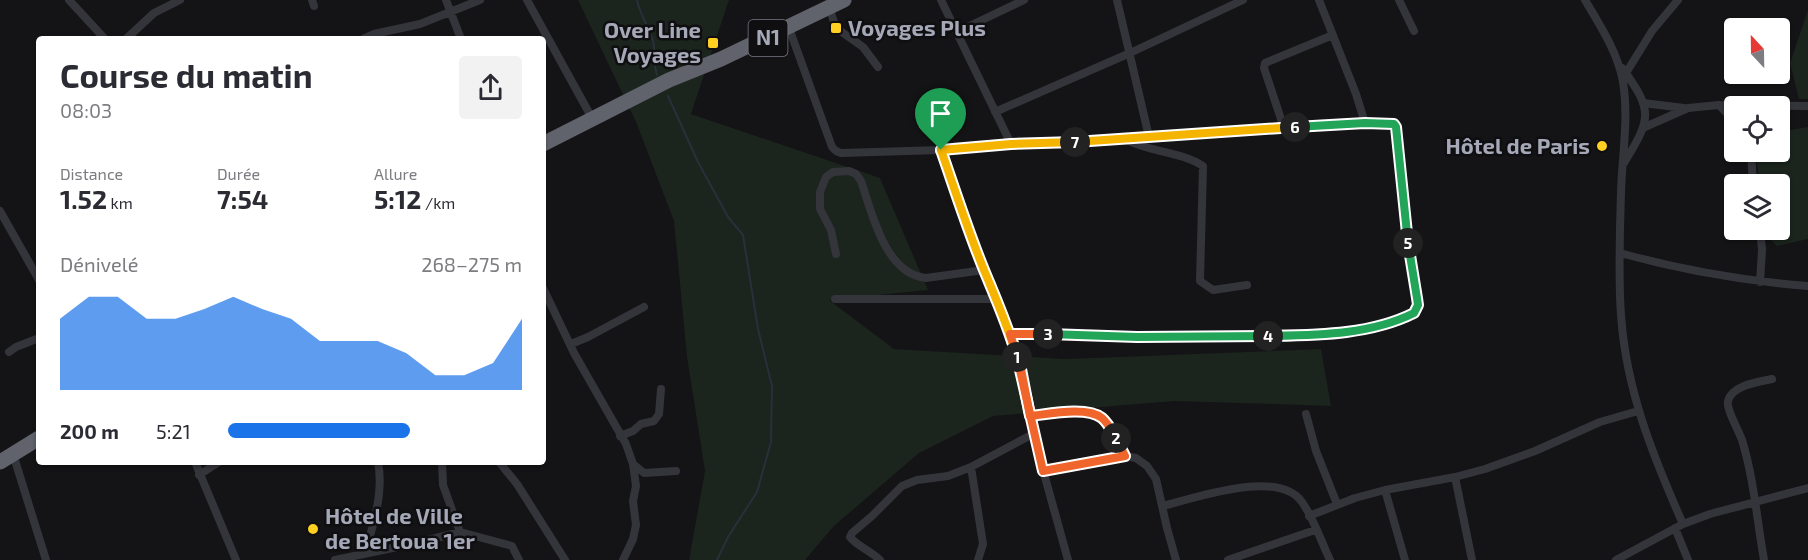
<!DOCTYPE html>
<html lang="fr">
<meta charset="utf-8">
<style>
:root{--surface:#fff;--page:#f2f2f3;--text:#2b2b33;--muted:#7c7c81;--accent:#1a73e8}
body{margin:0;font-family:"Exo 2",sans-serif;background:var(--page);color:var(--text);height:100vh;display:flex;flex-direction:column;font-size:22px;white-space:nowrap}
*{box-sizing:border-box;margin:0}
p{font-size:20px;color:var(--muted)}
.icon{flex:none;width:33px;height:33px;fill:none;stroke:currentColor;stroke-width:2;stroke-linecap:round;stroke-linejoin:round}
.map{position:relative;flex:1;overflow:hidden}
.drawer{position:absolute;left:36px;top:36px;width:510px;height:429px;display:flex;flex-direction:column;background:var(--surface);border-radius:6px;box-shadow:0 2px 4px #0004}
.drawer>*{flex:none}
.needle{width:39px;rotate:338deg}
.controls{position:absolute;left:1724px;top:18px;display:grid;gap:12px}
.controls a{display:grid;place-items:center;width:66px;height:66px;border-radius:6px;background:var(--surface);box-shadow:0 2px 4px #0004;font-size:30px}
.pin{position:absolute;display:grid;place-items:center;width:51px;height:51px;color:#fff;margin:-62px -26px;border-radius:50% 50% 50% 0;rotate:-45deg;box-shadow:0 0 6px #0007}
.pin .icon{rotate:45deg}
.km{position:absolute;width:30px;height:30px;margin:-15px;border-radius:50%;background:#222;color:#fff;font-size:16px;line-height:30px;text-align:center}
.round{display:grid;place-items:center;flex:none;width:63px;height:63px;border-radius:6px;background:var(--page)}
.head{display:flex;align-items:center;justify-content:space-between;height:102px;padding:0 24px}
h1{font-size:33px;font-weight:700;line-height:45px}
.figures{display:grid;grid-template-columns:repeat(3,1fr);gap:9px;height:102px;padding:6px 24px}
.figures div{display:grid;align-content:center}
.figures b{font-size:26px;font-weight:700}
.figures small{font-size:16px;font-weight:400}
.figures p{font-size:16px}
.chart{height:168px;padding:12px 24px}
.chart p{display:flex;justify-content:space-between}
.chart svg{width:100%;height:108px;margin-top:6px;fill:var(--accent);opacity:.7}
ul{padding:0 24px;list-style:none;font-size:20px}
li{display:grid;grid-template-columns:96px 72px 1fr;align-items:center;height:45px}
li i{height:15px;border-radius:8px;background:var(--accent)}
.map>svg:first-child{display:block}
</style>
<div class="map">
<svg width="1808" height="560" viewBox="0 0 1808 560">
<rect width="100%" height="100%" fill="#141315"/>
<path fill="#1b241d" d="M578,0H729L691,114L880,178L928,290L829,300L894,349L1066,359L1321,349L1331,406L1175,401L993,416L919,453L834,526L805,560H689L705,471L687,357L674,221L636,122Z
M1808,10V99H1799L1790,63Z
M1808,127V239L1777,246L1767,236L1766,230H1779V184H1760L1755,152H1779V132Z"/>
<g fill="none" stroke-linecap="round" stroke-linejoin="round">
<path stroke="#29303a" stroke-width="2" d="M637,0C640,15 649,27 653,41C656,52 653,64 657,75
M668,96L698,162L728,217L743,235L758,329L772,386L771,442L757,492L728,537L717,560"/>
<path stroke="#34343b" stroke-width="8" d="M69,0L105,39
M312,0L314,6
M446,0L461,39
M527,0L593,120
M941,0L1011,144
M1319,0L1356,94L1365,123
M1399,0L1414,31
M1585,0C1600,25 1618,53 1623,82C1629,119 1622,156 1621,192C1620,232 1618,275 1621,315C1626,390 1653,456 1683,524
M829,7L836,28L863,47L878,67
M789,28L832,147L836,151L841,153L941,150L1011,144L1099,142L1149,137L1117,0
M957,32L1024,0
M126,39L154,13L180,0
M363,39L374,34L420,24L480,0
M1622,68C1654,111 1651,119 1624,163
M1626,73L1652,31L1678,0
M1643,103L1684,108
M1719,105L1734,121
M995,112L1130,53L1243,0
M1645,127L1688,108L1719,105L1808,106
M1284,128L1264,68L1265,63L1333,35
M1127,140C1152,153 1180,151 1203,166L1200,281L1213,290L1247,285
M941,150L984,270L1010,334L1021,369L1033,434L1068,560
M1751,152L1753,184
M0,211L39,280
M1760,230L1762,250L1760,282
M1620,253C1681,270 1745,281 1808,286
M836,254L831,230L820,209V192L826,177L833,172L849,171L856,174L861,181C872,213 885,274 926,278L984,270
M543,288L574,353L626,444L633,464L636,486L633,501L636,525L633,539L623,560
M835,299H997
M1010,334L1137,337L1273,336L1370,329L1389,324L1414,313L1417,309V298L1410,259L1396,127L1391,122L1365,123L1149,137
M571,344L588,337L644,307
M9,352L16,347L39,338
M1306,414L1316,451L1337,504
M1030,416C1049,414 1089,405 1104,419C1114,428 1119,445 1125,456
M620,436L633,431L641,424L654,421L659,414L661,389
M13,454L46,560
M195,462L236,560
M442,462L443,485L460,532
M499,462L517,484L565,560
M633,464L644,473L676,471
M971,467L983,544L978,560
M1043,471L1125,456L1136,458L1147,466L1156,479L1167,528L1176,560
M199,475L219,462
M1455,477L1472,560
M1385,490L1405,560
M1162,506C1196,498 1278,468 1302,502C1314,519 1321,541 1330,560
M1309,516L1355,498L1385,490L1455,477L1485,469L1535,451L1600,422L1638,411
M1675,528L1688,560
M364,553C374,526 384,492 378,462
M335,560L412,544L460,532L512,546L519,560
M880,560C871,551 857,546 850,537L852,533L872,516L902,486L917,480L948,476L971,467L1033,434
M1228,560L1315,530
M1616,560L1683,524L1710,514L1808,488
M1764,560C1757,521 1754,479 1742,440C1739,431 1726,409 1728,401C1732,385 1759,382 1772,379"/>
<path stroke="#60626c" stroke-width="15" d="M543,144L669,80L721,59L844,0
M0,462L39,438"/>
</g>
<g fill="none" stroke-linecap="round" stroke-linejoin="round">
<defs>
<path id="split-1" d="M941,150C955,190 968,231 984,270C996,299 1008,326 1017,357"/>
<path id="split-2" d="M1017,357L1043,471L1125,456L1116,438"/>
<path id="split-3" d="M1048,334H1010L1021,369L1030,416C1049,414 1087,406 1102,418C1108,423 1112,431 1116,438"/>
<path id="split-4" d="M1048,334L1137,337L1268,336"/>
<path id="split-5" d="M1268,336C1317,335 1370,335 1414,313L1418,305L1417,298L1408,243"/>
<path id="split-6" d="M1295,127L1365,123L1394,124L1396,127L1408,243"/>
<path id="split-7" d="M1075,142L1295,127"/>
<path id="split-8" d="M941,150L1011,144L1075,142"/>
</defs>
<use href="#split-1" stroke="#fff" stroke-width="12"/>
<use href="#split-2" stroke="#fff" stroke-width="12"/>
<use href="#split-3" stroke="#fff" stroke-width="12"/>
<use href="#split-4" stroke="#fff" stroke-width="12"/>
<use href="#split-5" stroke="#fff" stroke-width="12"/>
<use href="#split-6" stroke="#fff" stroke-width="12"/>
<use href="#split-7" stroke="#fff" stroke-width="12"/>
<use href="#split-8" stroke="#fff" stroke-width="12"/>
<use href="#split-1" stroke="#f5b400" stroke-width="8"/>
<use href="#split-2" stroke="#f0652b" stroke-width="8"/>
<use href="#split-3" stroke="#f0652b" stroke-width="8"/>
<use href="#split-4" stroke="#22a559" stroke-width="8"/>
<use href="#split-5" stroke="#22a559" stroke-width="8"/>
<use href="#split-6" stroke="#22a559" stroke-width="8"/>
<use href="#split-7" stroke="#f5b400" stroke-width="8"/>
<use href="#split-8" stroke="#f5b400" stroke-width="8"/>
</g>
<g fill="#ffcf22" stroke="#0f0e10" stroke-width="2">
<rect x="830" y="22" width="12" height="12" rx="3"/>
<rect x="707" y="37" width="12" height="12" rx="3"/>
<circle cx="1602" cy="146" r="6"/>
<circle cx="313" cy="529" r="6"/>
</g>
<g text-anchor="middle" stroke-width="5" stroke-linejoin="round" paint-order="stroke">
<rect fill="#0f0e10" stroke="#777a85" stroke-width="1.5" x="748.5" y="20" width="39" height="36" rx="4.5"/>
<g font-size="21" font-weight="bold" fill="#a4a8b7">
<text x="768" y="45">N1</text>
</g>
<g font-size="22" font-weight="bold" fill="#a4a8b7" stroke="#0f0e10" text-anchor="start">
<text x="848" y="36">Voyages Plus</text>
<text x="701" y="38" text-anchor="end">Over Line<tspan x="701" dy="25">Voyages</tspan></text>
<text x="1590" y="154" text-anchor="end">Hôtel de Paris</text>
<text x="325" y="524">Hôtel de Ville<tspan x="325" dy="25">de Bertoua 1er</tspan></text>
</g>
</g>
</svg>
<div class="controls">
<a><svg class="needle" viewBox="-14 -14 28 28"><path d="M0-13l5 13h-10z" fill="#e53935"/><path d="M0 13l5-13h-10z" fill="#7c7c81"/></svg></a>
<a><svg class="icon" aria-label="locate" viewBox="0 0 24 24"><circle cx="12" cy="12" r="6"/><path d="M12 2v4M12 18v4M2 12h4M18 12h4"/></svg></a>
<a><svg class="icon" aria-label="layers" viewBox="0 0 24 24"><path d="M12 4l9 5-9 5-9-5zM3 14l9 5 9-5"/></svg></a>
</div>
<div class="pin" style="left:941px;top:150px;background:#1e9e55"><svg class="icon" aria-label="arrive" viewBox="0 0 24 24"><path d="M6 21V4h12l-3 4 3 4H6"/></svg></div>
<b class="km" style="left:1017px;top:357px">1</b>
<b class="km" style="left:1116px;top:438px">2</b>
<b class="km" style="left:1048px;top:334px">3</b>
<b class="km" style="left:1268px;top:336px">4</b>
<b class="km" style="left:1408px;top:243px">5</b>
<b class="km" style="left:1295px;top:127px">6</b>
<b class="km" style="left:1075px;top:142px">7</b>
<section class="drawer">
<div class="head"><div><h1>Course du matin</h1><p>08:03</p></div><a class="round"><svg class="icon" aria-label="share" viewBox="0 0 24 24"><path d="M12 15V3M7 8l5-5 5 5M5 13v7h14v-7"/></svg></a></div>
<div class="figures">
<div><p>Distance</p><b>1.52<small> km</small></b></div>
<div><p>Durée</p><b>7:54</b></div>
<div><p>Allure</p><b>5:12<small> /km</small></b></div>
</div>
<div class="chart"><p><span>Dénivelé</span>268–275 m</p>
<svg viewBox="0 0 160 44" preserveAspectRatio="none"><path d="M0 44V15L10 6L20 6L30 15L40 15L50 11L60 6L70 11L80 15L90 24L100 24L110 24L120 29L130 38L140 38L150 33L160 15V44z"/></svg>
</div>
<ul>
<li><b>200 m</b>5:21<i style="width:62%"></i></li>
</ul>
</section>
</div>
